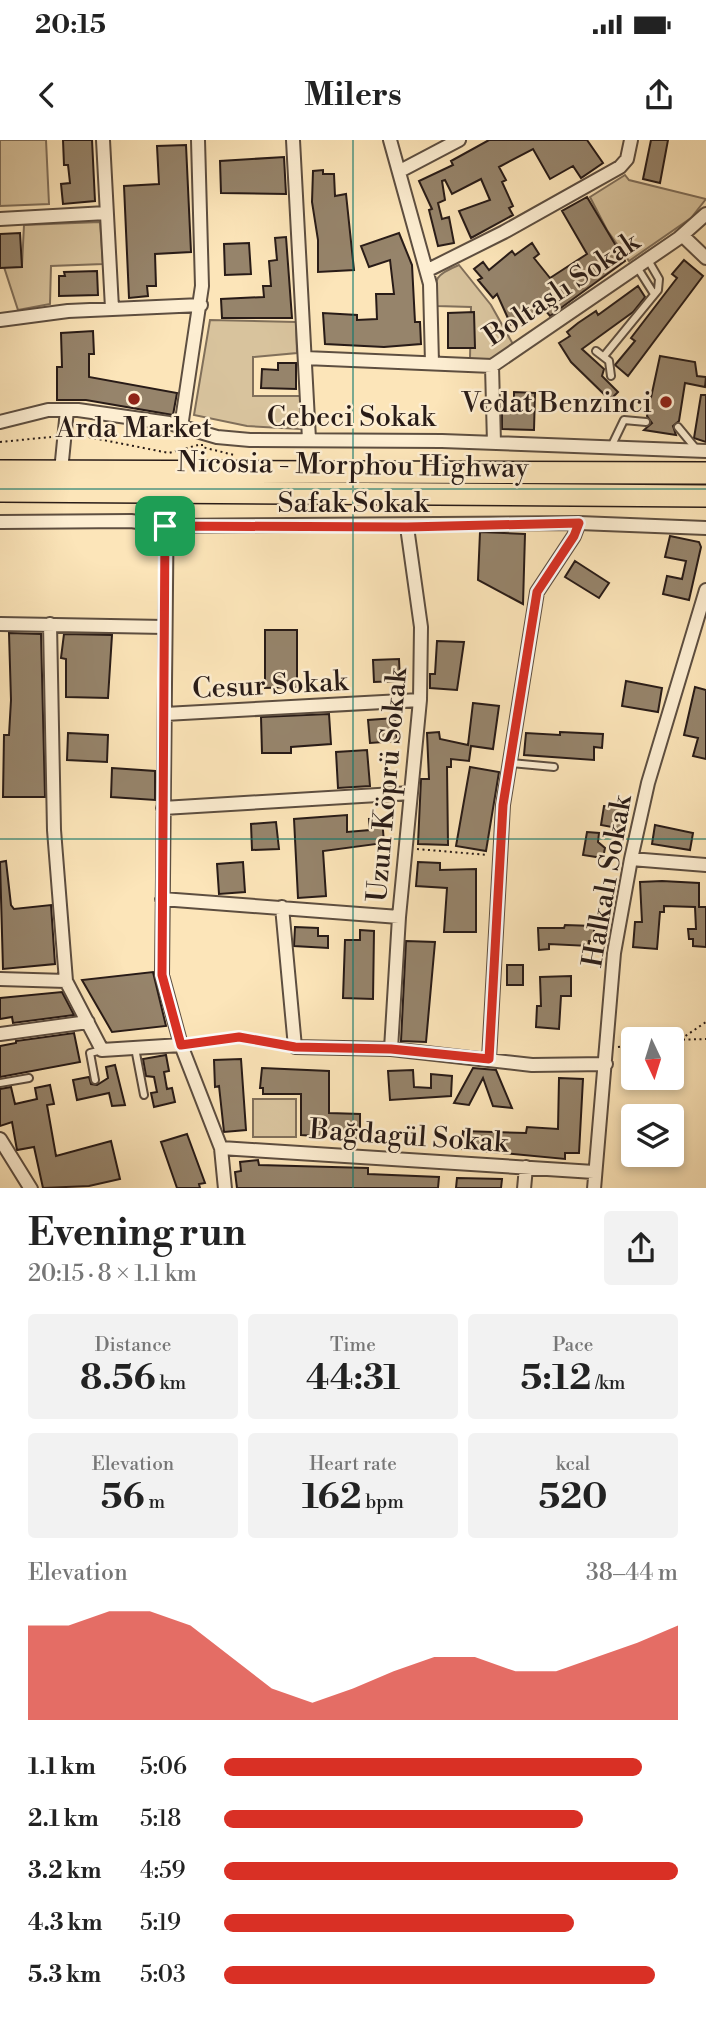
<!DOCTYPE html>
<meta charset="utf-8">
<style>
:root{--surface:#fff;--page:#f2f2f2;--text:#222;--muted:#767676;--accent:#d93025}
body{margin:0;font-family:"Libre Bodoni",serif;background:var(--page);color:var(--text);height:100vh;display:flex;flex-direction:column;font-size:26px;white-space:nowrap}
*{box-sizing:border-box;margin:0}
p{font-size:23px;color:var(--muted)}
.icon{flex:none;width:38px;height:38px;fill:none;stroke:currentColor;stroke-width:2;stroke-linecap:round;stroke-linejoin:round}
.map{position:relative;height:1048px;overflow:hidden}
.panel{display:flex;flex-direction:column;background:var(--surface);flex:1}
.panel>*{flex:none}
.needle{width:46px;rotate:176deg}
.fabs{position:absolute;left:621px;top:887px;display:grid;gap:14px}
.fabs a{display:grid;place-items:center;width:63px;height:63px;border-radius:7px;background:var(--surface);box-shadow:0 4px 10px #0003;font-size:35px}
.pin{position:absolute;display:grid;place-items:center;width:60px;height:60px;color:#fff;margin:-30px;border-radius:14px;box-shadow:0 4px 10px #0006}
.round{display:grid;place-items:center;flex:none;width:74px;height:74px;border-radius:7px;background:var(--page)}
.overview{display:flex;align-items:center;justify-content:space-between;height:119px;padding:0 28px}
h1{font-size:38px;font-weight:700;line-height:52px}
.figures{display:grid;grid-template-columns:repeat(3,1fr);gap:10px;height:119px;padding:7px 28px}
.figures div{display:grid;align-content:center;border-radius:7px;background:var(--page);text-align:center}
.figures b{font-size:35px;font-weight:700}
.figures small{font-size:19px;font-weight:400}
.figures p{font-size:19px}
.chart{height:196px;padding:14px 28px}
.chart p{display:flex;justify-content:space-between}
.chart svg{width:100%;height:126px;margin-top:7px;fill:var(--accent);opacity:.7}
ul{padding:0 28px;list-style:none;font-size:23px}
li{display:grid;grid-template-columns:112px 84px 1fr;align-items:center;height:52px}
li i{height:18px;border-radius:9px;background:var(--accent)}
.status{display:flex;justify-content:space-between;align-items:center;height:49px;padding:0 35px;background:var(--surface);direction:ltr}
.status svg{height:19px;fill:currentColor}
header{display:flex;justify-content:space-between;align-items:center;height:91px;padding:0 28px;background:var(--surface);font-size:32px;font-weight:700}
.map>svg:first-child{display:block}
</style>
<div class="status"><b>20:15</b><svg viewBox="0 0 49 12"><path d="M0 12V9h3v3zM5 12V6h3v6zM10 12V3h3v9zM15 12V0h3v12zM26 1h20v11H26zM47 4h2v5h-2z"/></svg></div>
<header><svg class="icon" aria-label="back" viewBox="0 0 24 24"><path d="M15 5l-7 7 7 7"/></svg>Milers<svg class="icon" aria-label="share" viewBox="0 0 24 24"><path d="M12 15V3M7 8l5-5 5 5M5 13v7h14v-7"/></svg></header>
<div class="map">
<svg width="706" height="1049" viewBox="0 0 706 1049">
<rect width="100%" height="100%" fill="#fce5b9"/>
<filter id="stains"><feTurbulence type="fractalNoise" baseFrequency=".00286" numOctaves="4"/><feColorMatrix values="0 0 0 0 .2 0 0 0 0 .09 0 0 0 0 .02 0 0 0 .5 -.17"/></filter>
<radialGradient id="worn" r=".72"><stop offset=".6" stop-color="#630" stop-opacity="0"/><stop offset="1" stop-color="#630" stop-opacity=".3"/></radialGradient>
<path fill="#d8c39d" stroke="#806f5a" stroke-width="2" d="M0,0H46L49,64L0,66Z
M625,35L629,40L706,59L691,78L629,121L607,90L590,57Z
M100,82L103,124L51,126L50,164L18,170L4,127L22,125L24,85Z
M459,125L491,165L514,206L493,220L470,219L471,167L437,166C435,139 432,136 459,125Z
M210,180L296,182L297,213L253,217V256H305L300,289L247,286L194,275Z
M253,959H296V997H253Z"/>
<path fill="#96846b" stroke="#281b17" stroke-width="2" d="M63,0H92L95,61L63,64L61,44L70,43L68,25H64Z
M489,0H587L603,23L581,38L573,26L550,39L533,9L499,27L506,40L502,42L513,66L509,68L513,75L471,98L459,71L490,60L481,39L452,54L445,40L442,41L445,60L438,63L442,79L449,77L454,103L438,106L429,70L432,69L419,41L453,25L451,21Z
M651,0H668L660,43L643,39Z
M186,5L191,112L155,114L156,146H147L148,156L129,158L124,46L159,44L157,6Z
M284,17L286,54L221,53L220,21Z
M323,30V34H334L335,56L346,54L354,130L318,132V100L312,62L313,31Z
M587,57L625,121L550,176L545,170L511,185L497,154L493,158L478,140L482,138L474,129L483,122L489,130L512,111L515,115L532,103L539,114L534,118L550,138L587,114L562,71Z
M20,93L22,127L0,128V94Z
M399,93L412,125L415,182H420L421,204L384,207L325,204L323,173L357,175V180L377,179L376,154H394L390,120L369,127L361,106Z
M286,97L292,178H222L221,159L264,157L263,146H271L269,121L277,120L275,98Z
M249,103L251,134L225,135L224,104Z
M684,120L703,136L628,236L615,225L635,201L631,198L677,138L672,134Z
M97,131L98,155L59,156V136H65L64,132Z
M638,146L645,157L633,172L582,209L604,229L602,236L618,252L610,260L571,222L559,203L570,196L567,192L578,183L596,171L598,175Z
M474,172L475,208H448V173Z
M93,191L94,214H89V237L177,253L173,275L86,260H57V227H62L61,193Z
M660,216L695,222L697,236L706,237L705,247L685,243L679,281L673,286L676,295L644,290L652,283L647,276Z
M278,223H296V249L261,248L262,229L278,230Z
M514,252L535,253L534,290L502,289V267H514Z
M701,255H706V302L694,298Z
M480,392L525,394L523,464L478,440Z
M670,396L699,402L701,407L689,460L663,454L667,436L682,439L686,421L665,417Z
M575,421L609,443L599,458L565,437Z
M265,490H297V547L265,548Z
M9,493L41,494L45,657H3L4,595H9L11,560Z
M64,494L112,495L108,558L66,557V519L61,518Z
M437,501L464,502L457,550L430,548V534H435Z
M399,519L400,541L374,542L373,520Z
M626,541L662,548L658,572L622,566Z
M695,547L706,550V619L693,616L698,598L684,595Z
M473,563L499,566L493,609L471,606L469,621L451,619V627H447L448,705L418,704L421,639H429L427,593L439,592L440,599L468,605Z
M329,574L331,604L291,607V613H262L261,577Z
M395,578L397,601L370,603L368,580Z
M560,592L603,594L602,608L594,607V620L524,615L526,593L560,595Z
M68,593L108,595L107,622L67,620Z
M367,610L370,646L338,648L336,612Z
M470,627L499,632L486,711L456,706Z
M112,628L155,631V660L111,657Z
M604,666L627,669L623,689L601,685Z
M347,675V692L370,690L369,679L382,678L384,703L323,711L326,756L298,758L294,679Z
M276,682L279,709L252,710L251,684Z
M655,685L693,693L690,710L652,704Z
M587,692L599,693L598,702L605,708L603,718L583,715Z
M6,721L11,765L14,769L51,765L55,824L3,829L0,722Z
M243,722L245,752L219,754L217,724Z
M418,722L440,723V730L476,729V792H444L447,748L416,746Z
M662,741L699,743V767H706V807L693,806V799H689L688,789H696L695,767L664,766V772H660L657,809L633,807L635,782H642L640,742Z
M565,785L594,786V801H589V806L549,804V809L539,810L538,788H564Z
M295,787L318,788V796H328V808L294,806Z
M360,790L374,791L373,859L343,858L345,800H360Z
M406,801L435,802L426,902L401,901Z
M507,825H523V845H507Z
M153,832L166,886L112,892L82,840Z
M571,836V856H561L559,889L536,887L537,866H541L540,837Z
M62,852L74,875L13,883L12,877L0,879V858Z
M74,893L80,922L0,937V906L16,903V901Z
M166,915L169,931L164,932L167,949L172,948L175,962L154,967L151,953L157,952L154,937L146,936L143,919Z
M241,919L246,990L224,992L219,946L215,947L214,920Z
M115,925L125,965L112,966L109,953L77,960L73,940L89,937L91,944L97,945L108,938L106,927Z
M262,928L329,931V973L360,974V999L301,995V954H263V948H260Z
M473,928L496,930L512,968L493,966L483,938L469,965L454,963Z
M413,930L414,947L431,948V934L452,936L451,956L390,960L388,931Z
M559,938L583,939L579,1013H565V1019L462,1009L463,991L526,993L527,987L558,989Z
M50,945L54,964L47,965L56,1016L111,1001L120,1039L89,1046L43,1048L34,1007L17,1010L12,982L0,986V949L11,947L15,964L37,959L35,948Z
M187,994L205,1043L199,1044L200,1048H177L161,1002Z
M258,1020L259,1025L368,1028V1034L439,1037L438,1048H237L235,1032L241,1031L240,1022Z
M457,1038L502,1039L501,1048H456Z"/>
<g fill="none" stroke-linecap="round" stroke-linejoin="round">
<defs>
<path id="service" d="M637,127L654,154
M596,211L609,221L611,236
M604,216L658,150L659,139L648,120
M678,287L697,310
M611,307L624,280L646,282
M511,623L554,627
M135,908L144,955
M95,940L90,913L102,910
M0,943L29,938"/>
<path id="minor" d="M103,0L112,168
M293,0L309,299
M390,0L430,144L432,223
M400,31L459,0
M0,79L106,73
M683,96L706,118
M428,130L504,92L620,27L627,19L631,0
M0,180L68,171L201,165
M305,218L492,226L679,98L706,74
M492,226L494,303
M0,282L48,270H78L169,283L217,297L250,300L442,301L706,311
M181,287L202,146L198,0
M61,331L67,270
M167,350L162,835L181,905L221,1008L225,1049
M0,382L131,381L165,386L579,383L706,388
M0,484L165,487
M50,484L54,690L66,841L102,910L181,905
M165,574L420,560
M163,668L411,653
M631,719L706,725
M162,759L399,777
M282,767L295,907L391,909L532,925L606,924
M0,839L66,841
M0,894L88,882
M391,909L399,777L420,560L421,487L407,387
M489,919L503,665L537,452L574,396L579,383
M0,999L31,1049
M221,1008L594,1032
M524,1049L526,1027
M594,1049L614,813L631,719L648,643L706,450"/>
<path id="trunk" d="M0,331L706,333
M0,351L706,356"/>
</defs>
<use href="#service" stroke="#5d4e40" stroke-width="10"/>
<use href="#minor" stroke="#5d4e40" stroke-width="16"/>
<use href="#trunk" stroke="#281b17" stroke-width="24"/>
<path stroke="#281b17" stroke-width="2" stroke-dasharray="2 3.5" stroke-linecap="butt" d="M78,295L169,313L198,305
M0,302L51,297
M202,304V307L234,315
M417,709L488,715
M681,899L706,882
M672,900L706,899
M192,903L239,897L284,905
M618,907L634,905"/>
<use href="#service" stroke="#fdeed2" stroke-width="6"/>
<use href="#minor" stroke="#fdeed2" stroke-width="12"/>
<use href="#trunk" stroke="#fce5b9" stroke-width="21"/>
</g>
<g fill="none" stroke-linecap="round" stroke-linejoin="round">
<defs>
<path id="route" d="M579,383L574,396L537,452L503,665L489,919L391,909L295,907L239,897L181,905L162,835L165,386L407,387Z"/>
</defs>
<use href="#route" stroke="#fff" stroke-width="14"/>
<use href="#route" stroke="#d93025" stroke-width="9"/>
</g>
<path fill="none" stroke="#0f766e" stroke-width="2" stroke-opacity="0.55" d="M353,0V1049M0,349H706M0,699H706"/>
<g fill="#8f2418" stroke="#fdeed2" stroke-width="2.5">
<circle cx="134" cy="259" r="7"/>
<circle cx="666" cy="262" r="7"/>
</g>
<g text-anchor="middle" stroke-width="5" stroke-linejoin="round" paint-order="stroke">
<g font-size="28" fill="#281b17" stroke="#fdeed2">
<text transform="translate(561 148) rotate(-34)" y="10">Boltaşlı Sokak</text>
<text x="351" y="286">Cebeci Sokak</text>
<text transform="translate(353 324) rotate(1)" y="10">Nicosia - Morphou Highway</text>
<text x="353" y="372">Safak Sokak</text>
<text transform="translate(270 544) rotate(-3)" y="10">Cesur Sokak</text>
<text transform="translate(386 645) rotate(-85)" y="10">Uzun Köprü Sokak</text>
<text transform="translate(606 741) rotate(-80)" y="10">Halkalı Sokak</text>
<text transform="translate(409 995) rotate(4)" y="10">Bağdagül Sokak</text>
</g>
<g font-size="28" fill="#281b17" stroke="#fdeed2" text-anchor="end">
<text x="652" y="272">Vedat Benzinci</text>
<text x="134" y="297" text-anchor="middle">Arda Market</text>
</g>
</g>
<rect width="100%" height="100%" filter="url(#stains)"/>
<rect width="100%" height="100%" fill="url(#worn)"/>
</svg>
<div class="fabs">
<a><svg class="needle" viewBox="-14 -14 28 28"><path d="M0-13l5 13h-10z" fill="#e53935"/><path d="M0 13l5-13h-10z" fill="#767676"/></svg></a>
<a><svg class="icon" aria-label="layers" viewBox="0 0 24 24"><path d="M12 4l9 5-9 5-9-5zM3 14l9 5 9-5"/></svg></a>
</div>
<div class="pin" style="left:165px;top:386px;background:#1e9e55"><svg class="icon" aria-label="arrive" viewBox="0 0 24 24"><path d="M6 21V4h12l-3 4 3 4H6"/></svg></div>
</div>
<section class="panel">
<div class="overview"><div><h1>Evening run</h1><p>20:15 · 8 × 1.1 km</p></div><a class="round"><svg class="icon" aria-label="share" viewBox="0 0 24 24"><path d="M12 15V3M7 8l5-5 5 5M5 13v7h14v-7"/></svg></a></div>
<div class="figures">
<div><p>Distance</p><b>8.56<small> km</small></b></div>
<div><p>Time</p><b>44:31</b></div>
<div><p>Pace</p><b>5:12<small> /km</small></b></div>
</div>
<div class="figures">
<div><p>Elevation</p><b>56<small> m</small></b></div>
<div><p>Heart rate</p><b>162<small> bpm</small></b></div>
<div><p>kcal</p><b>520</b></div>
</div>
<div class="chart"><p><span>Elevation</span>38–44 m</p>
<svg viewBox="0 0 160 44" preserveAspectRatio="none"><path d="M0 44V11L10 11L20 6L30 6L40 11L50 22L60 33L70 38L80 33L90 27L100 22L110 22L120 27L130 27L140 22L150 17L160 11V44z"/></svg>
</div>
<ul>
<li><b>1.1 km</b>5:06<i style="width:92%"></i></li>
<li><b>2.1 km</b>5:18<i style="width:79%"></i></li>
<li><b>3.2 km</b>4:59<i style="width:100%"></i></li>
<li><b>4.3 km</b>5:19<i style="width:77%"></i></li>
<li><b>5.3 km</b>5:03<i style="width:95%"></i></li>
</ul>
</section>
